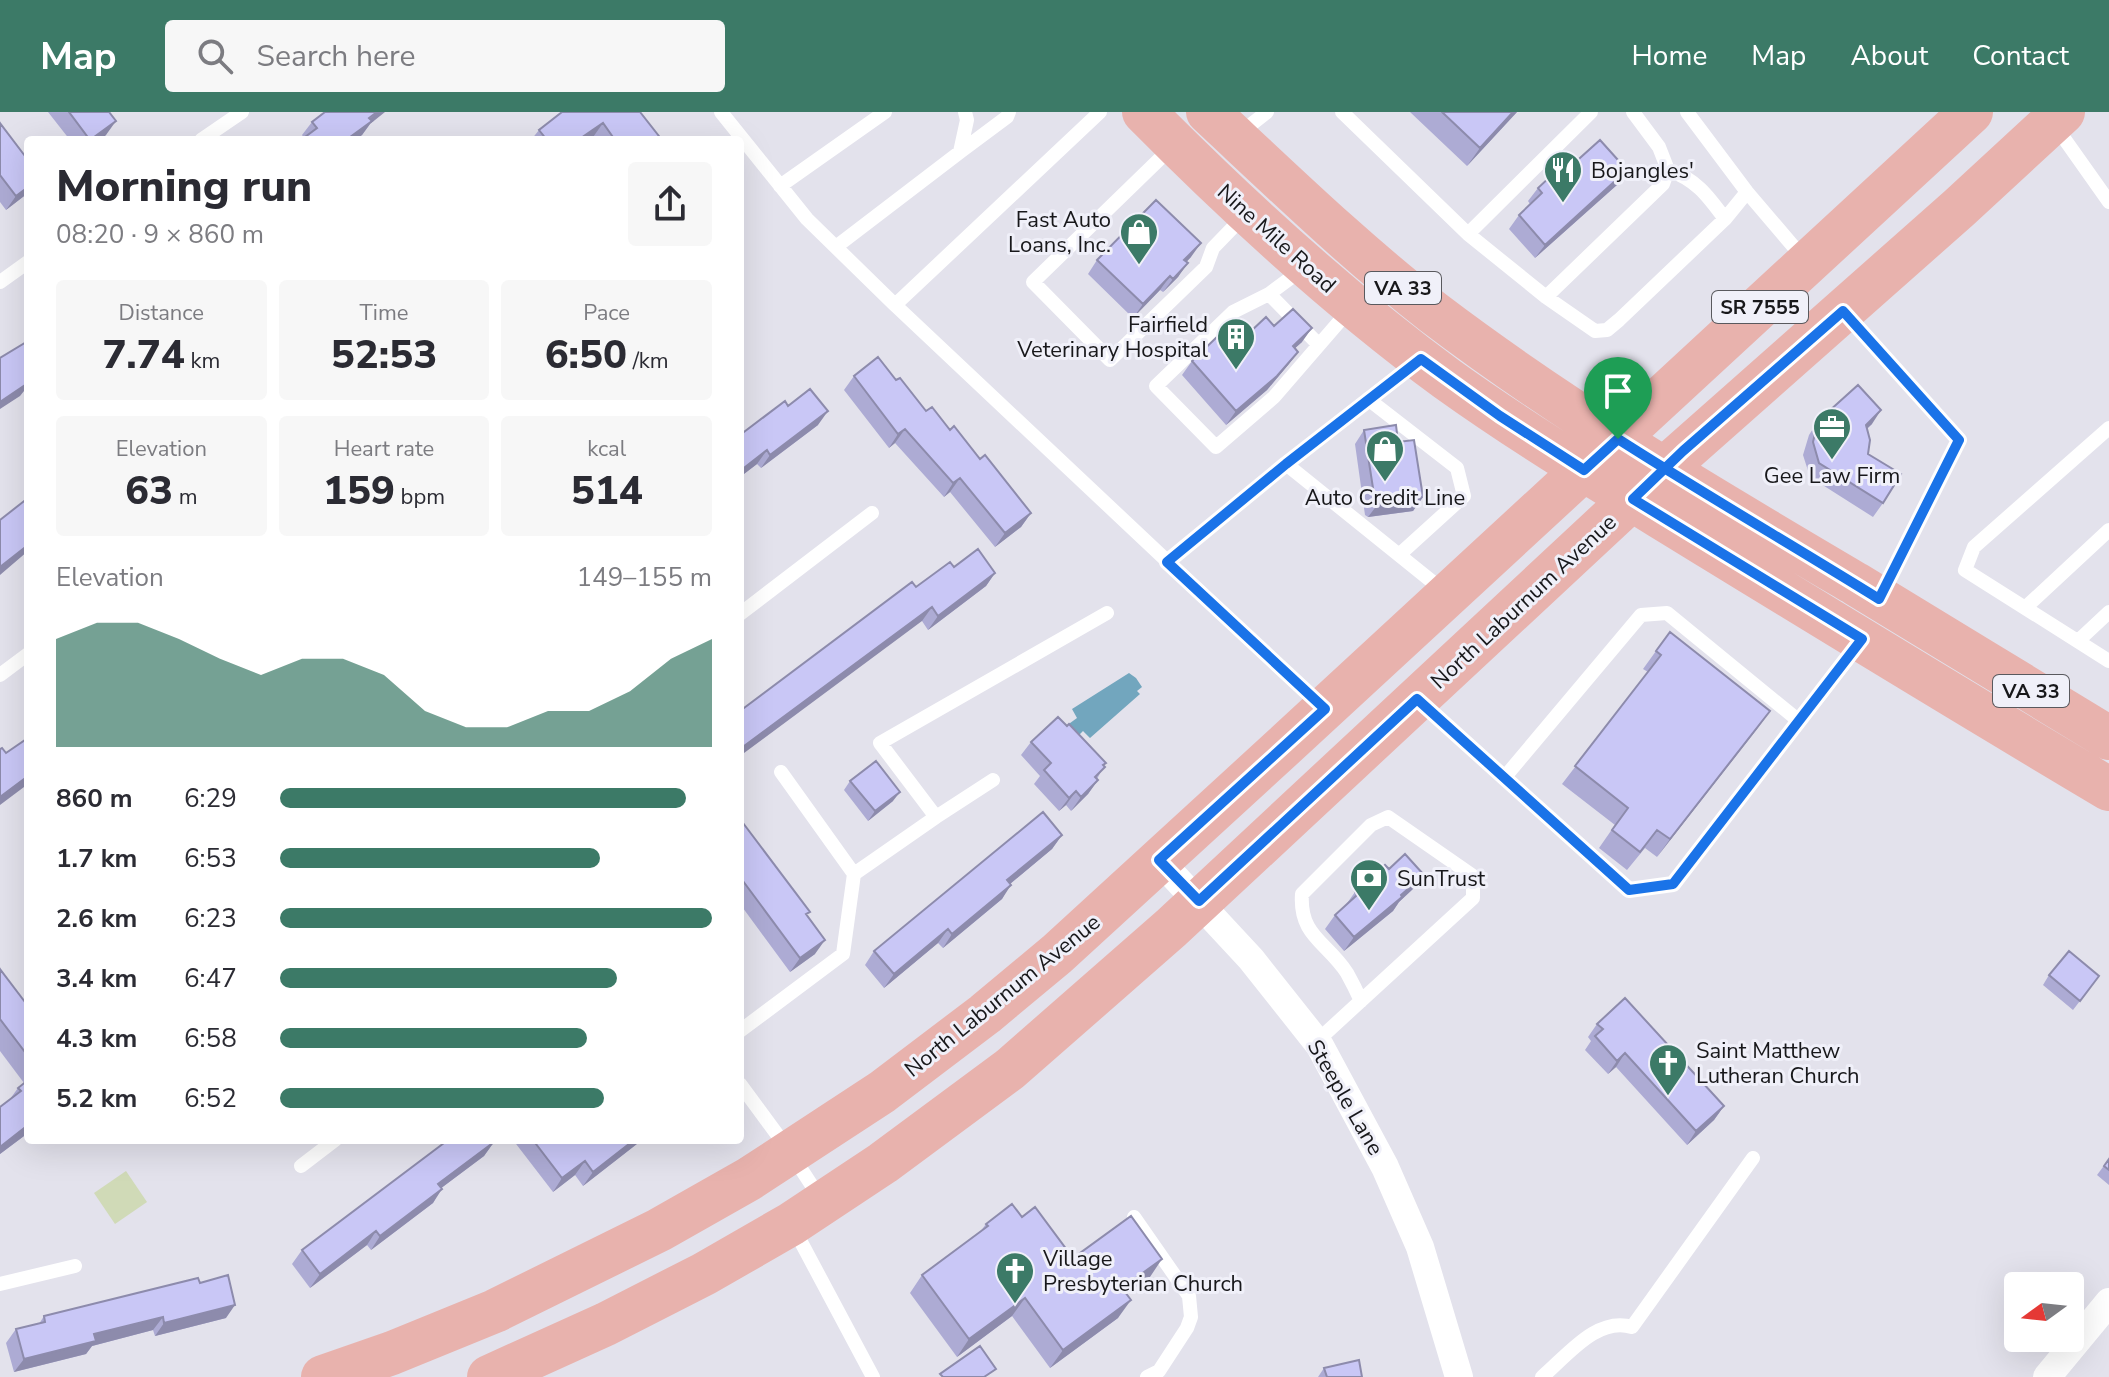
<!DOCTYPE html>
<meta charset="utf-8">
<style>
:root{--surface:#fff;--page:#f7f7f7;--text:#2b2b33;--muted:#7c7c81;--accent:#3c7a67}
body{margin:0;font-family:"Nunito Sans",sans-serif;background:var(--page);color:var(--text);height:100vh;display:flex;flex-direction:column;font-size:30px;white-space:nowrap}
*{box-sizing:border-box;margin:0}
p{font-size:26px;color:var(--muted)}
.icon{flex:none;width:44px;height:44px;fill:none;stroke:currentColor;stroke-width:2;stroke-linecap:round;stroke-linejoin:round}
.map{position:relative;flex:1;overflow:hidden}
.drawer{position:absolute;left:24px;top:24px;width:720px;height:1008px;display:flex;flex-direction:column;background:var(--surface);border-radius:8px;box-shadow:0 8px 32px #0002}
.drawer>*{flex:none}
.needle{width:52px;rotate:255deg}
.fabs{position:absolute;left:2004px;top:1160px;display:grid;gap:16px}
.fabs a{display:grid;place-items:center;width:80px;height:80px;border-radius:8px;background:var(--surface);box-shadow:0 8px 32px #0002;font-size:40px}
.pin{position:absolute;display:grid;place-items:center;width:68px;height:68px;color:#fff;margin:-82px -34px;border-radius:50% 50% 50% 0;rotate:-45deg;box-shadow:0 0 8px #0007}
.pin .icon{rotate:45deg}
.round{display:grid;place-items:center;flex:none;width:84px;height:84px;border-radius:8px;background:var(--page)}
.headline{display:flex;align-items:center;justify-content:space-between;height:136px;padding:0 32px}
h1{font-size:44px;font-weight:800;line-height:60px}
.figures{display:grid;grid-template-columns:repeat(3,1fr);gap:12px;height:136px;padding:8px 32px}
.figures div{display:grid;align-content:center;border-radius:8px;background:var(--page);text-align:center}
.figures b{font-size:40px;font-weight:800}
.figures small{font-size:22px;font-weight:400}
.figures p{font-size:22px}
.chart{height:224px;padding:16px 32px}
.chart p{display:flex;justify-content:space-between}
.chart svg{width:100%;height:144px;margin-top:8px;fill:var(--accent);opacity:.7}
ul{padding:0 32px;list-style:none;font-size:26px}
li{display:grid;grid-template-columns:128px 96px 1fr;align-items:center;height:60px}
li i{height:20px;border-radius:10px;background:var(--accent)}
header{display:flex;align-items:center;gap:48px;box-sizing:border-box;height:112px;padding:0 40px;background:var(--accent);color:#fff}
header strong{font-size:38px}
nav{display:flex;gap:44px;margin-inline-start:auto;font-size:28px}
.search{width:560px;height:72px;background:var(--page);display:flex;align-items:center;gap:20px;box-sizing:border-box;padding:0 28px;border-radius:8px;color:var(--muted);font-size:30px}
.map>svg:first-child{display:block}
</style>
<header>
<strong>Map</strong>
<div class="search"><svg class="icon" aria-label="search" viewBox="0 0 24 24"><circle cx="10" cy="10" r="6"/><path d="M15 15l6 6"/></svg>Search here</div>
<nav><a>Home</a><a>Map</a><a>About</a><a>Contact</a></nav>
</header>
<div class="map">
<svg width="2109" height="1265" viewBox="0 0 2109 1265">
<rect width="100%" height="100%" fill="#e3e2ec"/>
<path fill="#d0dab7" d="M126,1059L147,1090L115,1112L94,1081Z"/>
<path fill="#72a6be" d="M1129,561L1136,566L1142,575L1137,579L1140,582L1090,626L1083,619L1077,625L1066,614L1077,606L1072,597Z"/>
<g fill="none" stroke-linecap="round" stroke-linejoin="round">
<path stroke="#fff" stroke-width="14" d="M721,0L807,107L895,193L1100,0
M1342,0L1468,122L1546,185L1595,219L1607,218L1619,208L1725,107L1747,80
M1687,0L1747,80L1805,148
M2056,15L2109,90
M1239,22L1267,0
M201,28L242,0
M1173,34L1033,170L1110,248L1206,155L1213,136L1244,104
M960,40L1007,5L1009,0
M1668,58C1696,67 1708,84 1725,107
M780,74L885,0
M1468,122L1591,0
M837,134L960,40L967,8L965,0
M1304,156L1269,182L1233,200L1156,274L1216,335L1274,285L1351,196
M0,170L28,150
M1269,182L1318,232
M1546,185L1663,72L1668,58L1659,35L1633,0
M895,193L1320,593
M1845,201L1959,328L1881,483
M1368,287L1457,356L1464,384L1399,443
M2109,316L1974,435L1965,458L2109,549
M1286,352L1445,480
M1167,450L1286,352L1417,249
M2025,496L2109,418
M740,502L872,401
M2078,529L2109,500
M0,563L28,542
M1420,589L1629,778L1673,772L1860,531
M781,660L854,762
M1504,666L1641,503L1667,501L1799,609
M936,705L993,668
M740,919L843,842L854,762L936,705L880,631L1107,501
M1316,930L1473,786V764L1388,705L1371,713L1302,782C1299,824 1327,830 1347,861C1352,870 1357,880 1361,889
M740,972L790,1040L820,1086
M301,1054L335,1028
M1134,1105L1189,1184L1191,1205L1187,1216L1159,1259L1147,1265
M793,1115L873,1265
M0,1172L75,1154
M1542,1265C1567,1244 1597,1204 1632,1215L1753,1046"/>
<path stroke="#fff" stroke-width="28" d="M1159,748L1251,847L1320,934L1385,1055L1420,1135L1459,1265
M2047,1265L2109,1190"/>
<path stroke="#e8b2ad" stroke-width="44" d="M1144,0C1239,96 1338,187 1447,267C1532,328 1622,381 1711,436C1843,517 1976,598 2109,677
M1208,0C1282,69 1354,139 1434,201C1567,302 1712,387 1856,472C1940,523 2025,575 2109,626
M323,1265L392,1241L495,1199L659,1118L749,1067L882,980L985,902L1057,842L1283,635L1971,0
M489,1265L606,1212L704,1162L791,1112L883,1051L1010,957L1171,816L1664,357L1959,96L2063,0"/>
</g>
<path fill="#adabd4" d="M48,0H109L106,23L100,28H70Z
M562,0L662,28H531L539,18Z
M1410,0H1517L1467,54Z
M312,10L370,12L362,23L355,28H301L304,26L302,23Z
M0,11L28,48V81L6,98L0,90Z
M1571,54L1627,58L1618,72L1535,146L1509,117L1519,103L1530,92L1528,89L1538,76Z
M1191,145L1186,150L1178,165L1163,180L1160,178L1133,206L1088,162L1097,148Z
M1274,214L1302,230L1295,236L1298,240L1288,253L1267,278L1226,313L1182,263L1192,249L1233,236Z
M854,264L896,268L926,299L950,318L980,347L1031,401L1021,415L995,435L950,380L944,385L895,331L889,336L844,278Z
M788,294L818,313L761,356L757,352L740,365V323Z
M1818,309L1872,312L1867,317L1868,342L1883,391L1873,405L1810,365L1803,343L1809,323Z
M1364,318L1423,385L1413,399L1368,405L1365,403L1355,332Z
M995,461L986,474L928,518L922,509L916,475Z
M1656,539L1770,599L1657,745L1645,736L1627,758L1599,736L1615,713L1562,672L1648,560L1643,557Z
M1031,630L1104,654L1097,667L1098,668L1088,682L1071,699L1066,693L1059,699L1034,672L1040,664L1021,643Z
M850,669L893,689L868,709L844,678Z
M740,707L807,804L815,842L790,860L740,792Z
M1062,723L1052,737L1010,772L1002,787L943,836L938,831L884,876L865,853L874,839Z
M1389,757L1414,776L1399,790L1393,799L1344,839L1325,817L1335,803L1345,794L1355,780Z
M0,857L28,894V1021L0,1042V995L10,987L18,976L24,971L0,939Z
M2049,863L2099,864L2073,898L2043,873Z
M1597,912L1724,994L1714,1008L1687,1033L1616,955L1608,962L1585,938L1591,929L1588,925Z
M513,1028H642L583,1074L575,1063L553,1080Z
M494,1030L484,1044L441,1076L433,1091L371,1138L367,1133L310,1176L292,1152L302,1138Z
M2109,1047V1073L2097,1063Z
M1022,1105L1073,1146L1150,1165L1126,1182L1118,1206L1050,1256L1012,1204L957,1245L910,1181L922,1163L980,1120L986,1112Z
M200,1171L226,1206L155,1224L153,1218L92,1234L86,1242L14,1260L6,1231L16,1217L39,1212L44,1204Z
M1324,1256L1362,1265H1318Z"/>
<path fill="#8d8bac" d="M377,0H385L370,12L362,23L355,28H346Z
M1513,0H1517L1467,54L1480,36Z
M116,9L106,23L100,28H91Z
M603,11L591,28H578Z
M1627,58L1618,72L1535,146L1545,133Z
M28,75V81L6,98L16,84Z
M1201,131L1191,145L1175,162L1184,148Z
M1188,151L1178,165L1163,180L1173,167Z
M1170,164L1160,178L1133,206L1143,192Z
M1312,216L1302,230L1283,247L1293,234Z
M1298,240L1288,253L1267,278L1226,313L1236,299Z
M28,267V274L20,284L0,297V290Z
M1881,298L1872,312L1856,326L1866,313Z
M828,299L818,313L761,356L770,343Z
M905,317L895,331L889,336L898,322Z
M767,338L757,352L740,365V359Z
M960,366L950,380L944,385L953,371Z
M1423,385L1413,399L1368,405L1378,392Z
M1031,401L1021,415L995,435L1005,421Z
M28,433V439L0,463V455Z
M995,461L986,474L928,518L938,504Z
M932,495L922,509L740,644V637Z
M1770,599L1757,617L1657,745L1670,727Z
M28,664V672L0,693V685Z
M1098,668L1088,682L1071,699L1081,685Z
M1076,679L1066,693L1059,699L1069,686Z
M900,680L893,689L868,709L875,699Z
M1062,723L1052,737L998,782L1007,768Z
M1424,763L1414,776L1399,790L1393,799L1344,839L1354,825Z
M1011,773L1002,787L943,836L952,822Z
M948,817L938,831L884,876L894,862Z
M825,828L815,842L790,860L800,846Z
M1625,941L1616,955L1608,962L1617,949Z
M1724,994L1714,1008L1687,1033L1696,1019Z
M28,1013V1021L0,1042V1035Z
M634,1028H642L583,1074L593,1060Z
M494,1030L484,1044L428,1086L438,1072Z
M585,1049L575,1063L553,1080L562,1066Z
M442,1077L433,1091L371,1138L380,1124Z
M376,1119L367,1133L310,1176L320,1162Z
M1162,1147L1150,1165L1109,1194L1122,1176Z
M1025,1186L1012,1204L957,1245L969,1227Z
M1131,1188L1118,1206L1050,1256L1063,1238Z
M235,1193L226,1206L155,1224L164,1211Z
M163,1205L153,1218L92,1234L86,1242L14,1260L24,1247L94,1222Z"/>
<path fill="#c9c7f6" stroke="#8d8bac" stroke-width="2" d="M69,0H109L116,9L90,28Z
M325,0H377L369,6L372,9L346,28H301L317,16L312,10Z
M562,0H640L662,28H615L603,11L578,28H547L539,18Z
M1442,0H1513L1480,36Z
M0,11L28,48V75L16,84L0,63Z
M1600,28L1627,58L1545,133L1519,103L1542,81L1538,76L1567,49L1571,54Z
M1156,88L1201,131L1184,148L1188,151L1173,167L1170,164L1143,192L1097,148Z
M1293,197L1312,216L1293,234L1298,240L1277,264L1236,299L1192,249L1220,222L1233,236L1266,205L1274,214Z
M28,229V271L0,290V246Z
M878,245L896,268L900,266L926,299L932,295L950,318L954,314L980,347L985,343L1031,401L1005,421L960,366L953,371L905,317L898,322L854,264Z
M1858,273L1881,298L1866,313L1870,328L1868,342L1901,362L1883,391L1819,351L1813,330L1818,309Z
M810,277L828,299L770,343L767,338L740,359V323L785,289L788,294Z
M1396,313L1398,330L1414,328L1423,385L1378,392L1375,389L1364,318Z
M28,386V433L0,455V408Z
M978,437L995,461L938,504L932,495L740,637V599L912,470L916,475L950,450L954,455Z
M1670,520L1770,599L1670,727L1657,718L1640,740L1612,718L1628,696L1575,654L1661,543L1656,539Z
M1058,605L1067,614L1069,612L1106,651L1103,653L1105,655L1095,665L1098,668L1081,685L1076,679L1069,686L1044,658L1051,651L1031,630Z
M28,626V664L0,685V637L2,636L6,641Z
M876,649L900,680L875,699L850,669Z
M1043,700L1062,723L1007,768L1011,773L952,822L948,817L894,862L874,839Z
M740,707L810,800L806,802L825,828L800,846L740,765Z
M1405,742L1424,763L1401,783L1402,785L1354,825L1335,803L1357,783L1355,780L1385,753L1389,757Z
M2069,839L2099,864L2080,889L2049,863Z
M0,857L28,894V944L0,907Z
M1625,886L1724,994L1696,1019L1625,941L1617,949L1595,924L1603,917L1597,912Z
M28,968V1013L0,1035V995L21,979L18,976Z
M448,1028H492L494,1030L438,1072L442,1077L380,1124L376,1119L320,1162L302,1138Z
M533,1028H634L593,1060L585,1049L562,1066Z
M2109,1047V1058L2104,1054Z
M1012,1092L1022,1105L1035,1095L1073,1146L1131,1104L1162,1147L1122,1176L1131,1188L1063,1238L1025,1186L969,1227L922,1163L988,1114L986,1112Z
M228,1163L235,1193L164,1211L163,1205L94,1222L96,1229L24,1247L16,1217L45,1210L44,1204L198,1166L200,1171Z
M980,1234L996,1257L984,1265H943L940,1262Z
M1359,1248L1362,1265H1327L1324,1256Z"/>
<g fill="none" stroke-linecap="round" stroke-linejoin="round">
<defs>
<path id="route" d="M1618,327L1584,358L1500,304L1421,247L1286,352L1167,450L1325,597L1159,748L1199,789L1417,587L1629,778L1673,772L1862,527L1633,387L1683,339L1843,199L1959,328L1879,487C1792,433 1704,382 1618,327"/>
</defs>
<use href="#route" stroke="#fff" stroke-width="16"/>
<use href="#route" stroke="#1a73e8" stroke-width="10"/>
</g>
<defs>
<symbol id="restaurant-pin" viewBox="-11 -11 22 30"><path d="M0 17L-7.5 6A9.5 9.5 0 1 1 7.5 6Z" fill="#3c7a67" stroke="#f0f0f9"/><path d="M-5-6h1v4h1v-4h1v4h1v-4h1v5L-1.5 .5V6h-2V.5L-5-1ZM5-6V6H3V1.5H1.5Q1.5-4 5-6Z" fill="#fff"/></symbol>
<symbol id="shop-pin" viewBox="-11 -11 22 30"><path d="M0 17L-7.5 6A9.5 9.5 0 1 1 7.5 6Z" fill="#3c7a67" stroke="#f0f0f9"/><path d="M-5-2.5h2.3a2.7 3.5 0 0 1 5.4 0H5L5.5 6h-11ZM-1.5-2.5h3a1.5 2.3 0 0 0-3 0Z" fill="#fff"/></symbol>
<symbol id="building-pin" viewBox="-11 -11 22 30"><path d="M0 17L-7.5 6A9.5 9.5 0 1 1 7.5 6Z" fill="#3c7a67" stroke="#f0f0f9"/><path d="M-4-6H4V6H1V3H-1V6H-4ZM-2.5-4.3h1.7v1.8h-1.7ZM.8-4.3h1.7v1.8H.8ZM-2.5-1h1.7V.8h-1.7ZM.8-1h1.7V.8H.8Z" fill="#fff"/></symbol>
<symbol id="office-pin" viewBox="-11 -11 22 30"><path d="M0 17L-7.5 6A9.5 9.5 0 1 1 7.5 6Z" fill="#3c7a67" stroke="#f0f0f9"/><path d="M-6-3h4V-5.5h4V-3h4V5H-6ZM-1-4.5V-3h2v-1.5ZM-6 0V1H6V0Z" fill="#fff"/></symbol>
<symbol id="bank-pin" viewBox="-11 -11 22 30"><path d="M0 17L-7.5 6A9.5 9.5 0 1 1 7.5 6Z" fill="#3c7a67" stroke="#f0f0f9"/><path d="M-6-4H6V4H-6ZM0-2.3a2.3 2.3 0 1 0 0 4.6a2.3 2.3 0 1 0 0-4.6Z" fill="#fff"/></symbol>
<symbol id="church-pin" viewBox="-11 -11 22 30"><path d="M0 17L-7.5 6A9.5 9.5 0 1 1 7.5 6Z" fill="#3c7a67" stroke="#f0f0f9"/><path d="M-1.2-6h2.4v3.5h3.3v2.4h-3.3V6h-2.4V-.1h-3.3v-2.4h3.3Z" fill="#fff"/></symbol>
</defs>
<g fill-rule="evenodd">
<use href="#restaurant-pin" x="1541" y="36" width="44" height="60"/>
<use href="#shop-pin" x="1117" y="98" width="44" height="60"/>
<use href="#building-pin" x="1214" y="203" width="44" height="60"/>
<use href="#office-pin" x="1810" y="293" width="44" height="60"/>
<use href="#shop-pin" x="1363" y="315" width="44" height="60"/>
<use href="#bank-pin" x="1347" y="744" width="44" height="60"/>
<use href="#church-pin" x="1646" y="929" width="44" height="60"/>
<use href="#church-pin" x="993" y="1137" width="44" height="60"/>
</g>
<g text-anchor="middle" stroke-width="6" stroke-linejoin="round" paint-order="stroke">
<g fill="#f0f0f9" stroke="#59595e" stroke-width="2">
<rect x="1365" y="160" width="76" height="32" rx="6"/>
<rect x="1712" y="179" width="96" height="32" rx="6"/>
<rect x="1993" y="563" width="76" height="32" rx="6"/>
</g>
<g font-size="20" font-weight="bold" fill="#18181b">
<text x="1403" y="183">VA 33</text>
<text x="1760" y="202">SR 7555</text>
<text x="2031" y="586">VA 33</text>
</g>
<g font-size="22" fill="#18181b" stroke="#f0f0f9" text-anchor="start">
<text x="1591" y="66">Bojangles'</text>
<text x="1111" y="115" text-anchor="end">Fast Auto<tspan x="1111" dy="25">Loans, Inc.</tspan></text>
<text x="1208" y="220" text-anchor="end">Fairfield<tspan x="1208" dy="25">Veterinary Hospital</tspan></text>
<text x="1832" y="371" text-anchor="middle">Gee Law Firm</text>
<text x="1385" y="393" text-anchor="middle">Auto Credit Line</text>
<text x="1397" y="774">SunTrust</text>
<text x="1696" y="946">Saint Matthew<tspan x="1696" dy="25">Lutheran Church</tspan></text>
<text x="1043" y="1154">Village<tspan x="1043" dy="25">Presbyterian Church</tspan></text>
</g>
<g font-size="22" fill="#18181b" stroke="#f0f0f9">
<text transform="translate(1277 126) rotate(42)" y="8">Nine Mile Road</text>
<text transform="translate(1523 489) rotate(-43)" y="8">North Laburnum Avenue</text>
<text transform="translate(1002 883) rotate(-39)" y="8">North Laburnum Avenue</text>
<text transform="translate(1346 985) rotate(60)" y="8">Steeple Lane</text>
</g>
</g>
</svg>
<div class="fabs">
<a><svg class="needle" viewBox="-14 -14 28 28"><path d="M0-13l5 13h-10z" fill="#e53935"/><path d="M0 13l5-13h-10z" fill="#7c7c81"/></svg></a>
</div>
<div class="pin" style="left:1618px;top:327px;background:#1e9e55"><svg class="icon" aria-label="arrive" viewBox="0 0 24 24"><path d="M6 21V4h12l-3 4 3 4H6"/></svg></div>
<section class="drawer">
<div class="headline"><div><h1>Morning run</h1><p>08:20 · 9 × 860 m</p></div><a class="round"><svg class="icon" aria-label="share" viewBox="0 0 24 24"><path d="M12 15V3M7 8l5-5 5 5M5 13v7h14v-7"/></svg></a></div>
<div class="figures">
<div><p>Distance</p><b>7.74<small> km</small></b></div>
<div><p>Time</p><b>52:53</b></div>
<div><p>Pace</p><b>6:50<small> /km</small></b></div>
</div>
<div class="figures">
<div><p>Elevation</p><b>63<small> m</small></b></div>
<div><p>Heart rate</p><b>159<small> bpm</small></b></div>
<div><p>kcal</p><b>514</b></div>
</div>
<div class="chart"><p><span>Elevation</span>149–155 m</p>
<svg viewBox="0 0 160 44" preserveAspectRatio="none"><path d="M0 44V11L10 6L20 6L30 11L40 17L50 22L60 17L70 17L80 22L90 33L100 38L110 38L120 33L130 33L140 27L150 17L160 11V44z"/></svg>
</div>
<ul>
<li><b>860 m</b>6:29<i style="width:94%"></i></li>
<li><b>1.7 km</b>6:53<i style="width:74%"></i></li>
<li><b>2.6 km</b>6:23<i style="width:100%"></i></li>
<li><b>3.4 km</b>6:47<i style="width:78%"></i></li>
<li><b>4.3 km</b>6:58<i style="width:71%"></i></li>
<li><b>5.2 km</b>6:52<i style="width:75%"></i></li>
</ul>
</section>
</div>
